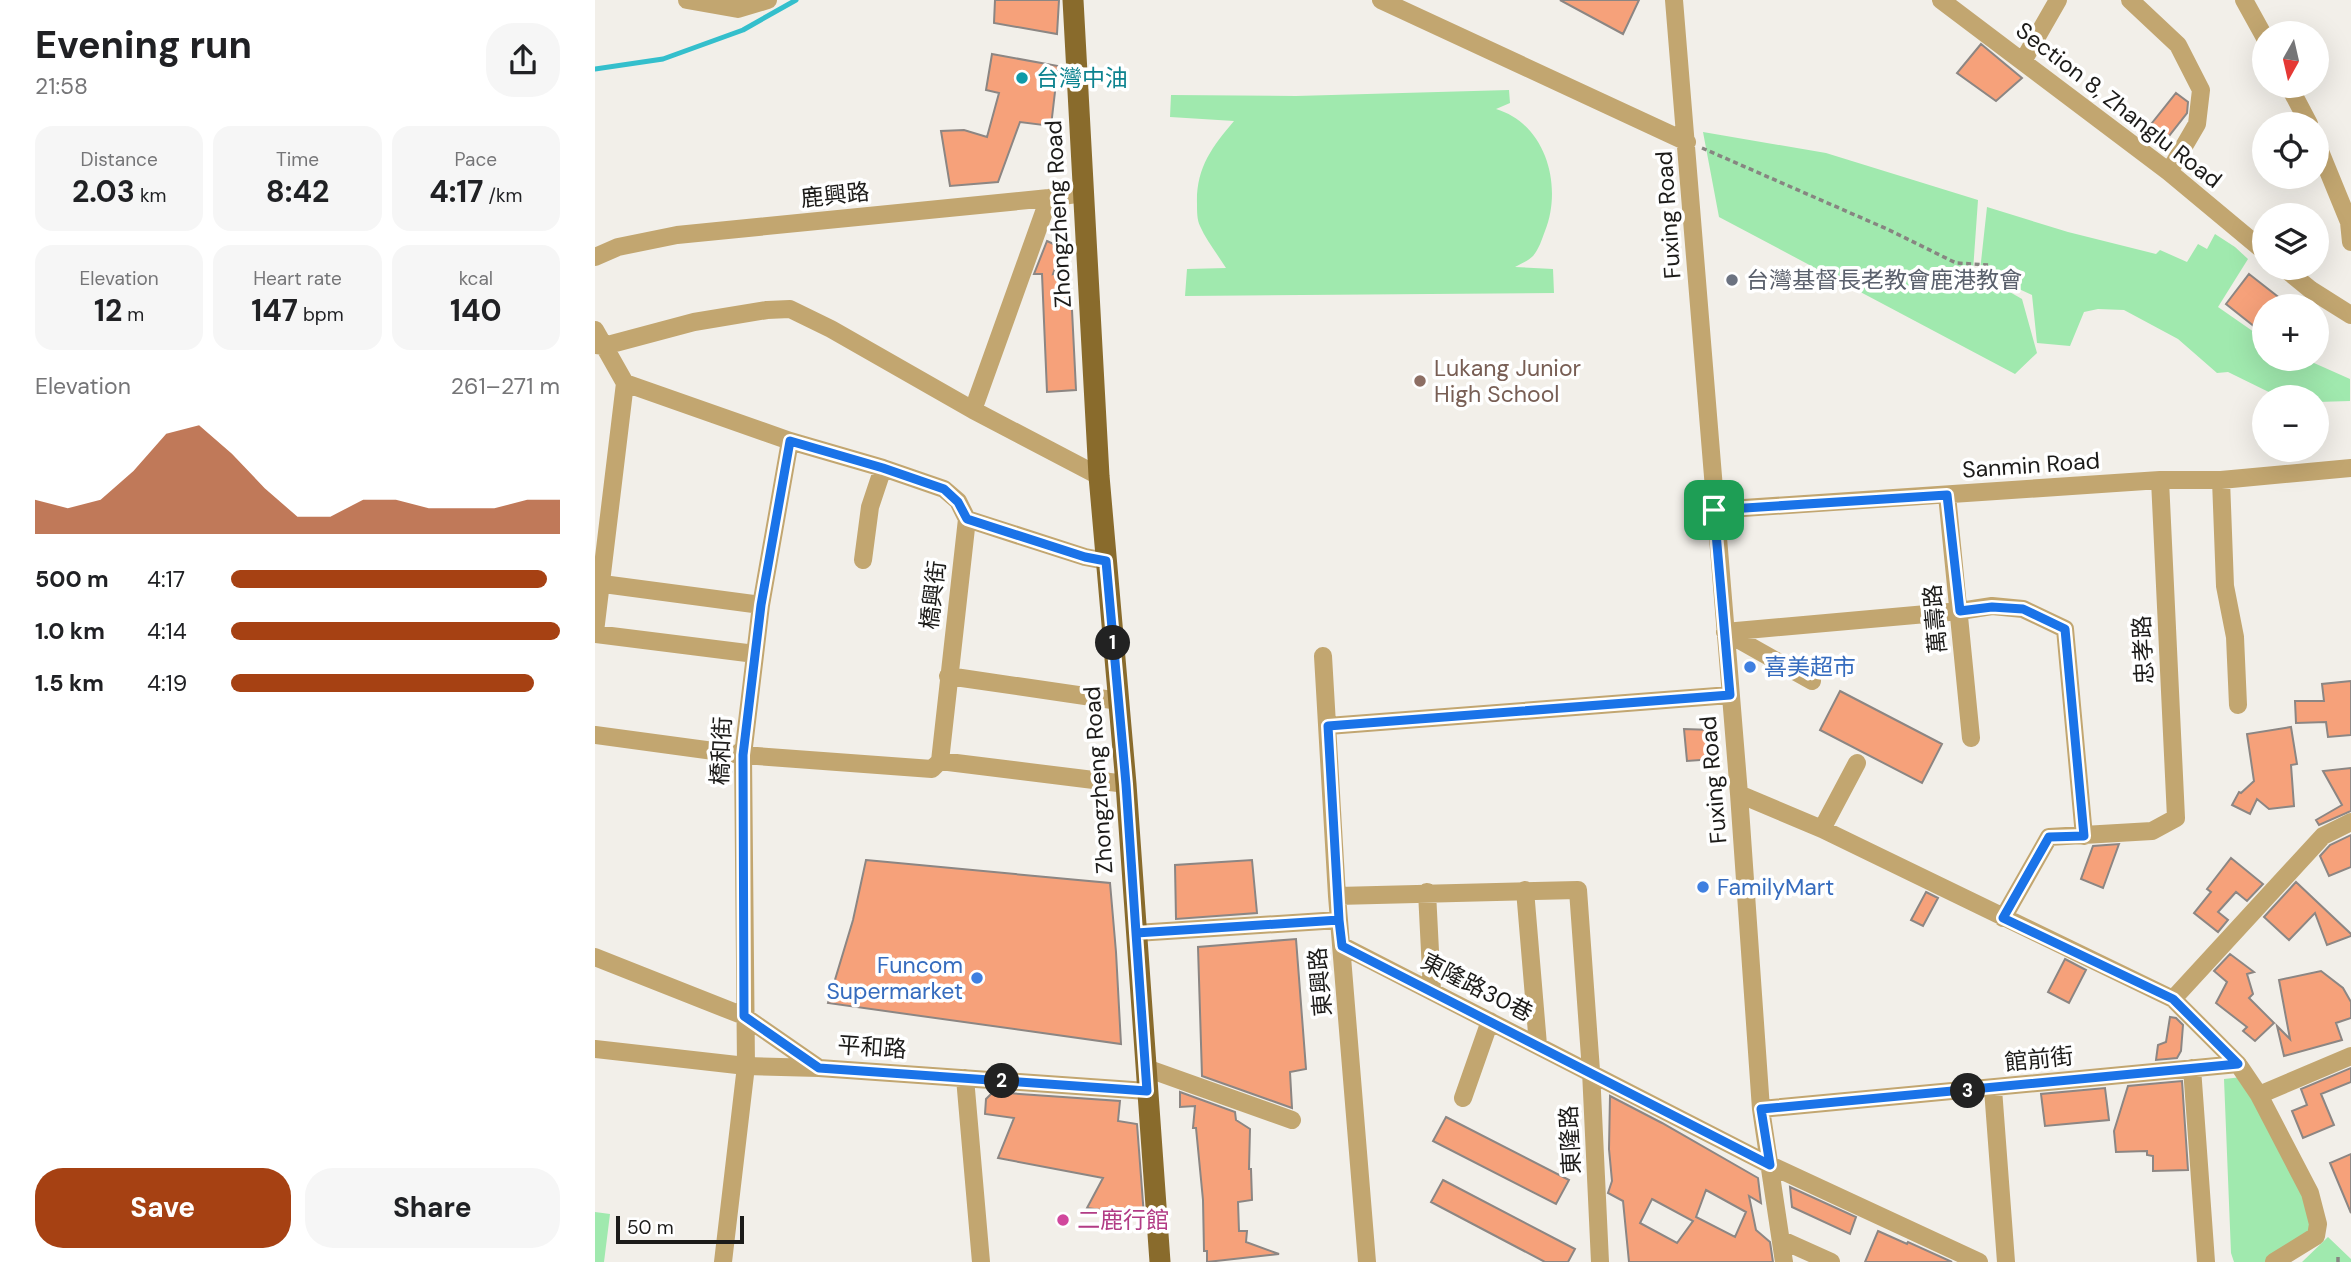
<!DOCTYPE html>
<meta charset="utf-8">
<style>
:root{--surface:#fff;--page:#f6f6f6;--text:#202124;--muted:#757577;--accent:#a64113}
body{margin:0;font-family:"DM Sans","Noto Sans TC",sans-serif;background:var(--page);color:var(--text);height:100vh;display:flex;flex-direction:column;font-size:26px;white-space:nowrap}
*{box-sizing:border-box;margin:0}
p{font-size:23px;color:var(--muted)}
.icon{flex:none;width:38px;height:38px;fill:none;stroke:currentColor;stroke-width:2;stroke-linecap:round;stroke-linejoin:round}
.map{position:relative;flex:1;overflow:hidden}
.details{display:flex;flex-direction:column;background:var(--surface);width:595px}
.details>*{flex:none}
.needle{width:46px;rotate:188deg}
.tools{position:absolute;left:1657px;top:21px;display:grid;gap:14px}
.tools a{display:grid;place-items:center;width:77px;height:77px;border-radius:50%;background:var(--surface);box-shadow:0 7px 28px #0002;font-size:35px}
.scale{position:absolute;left:21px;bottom:18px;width:128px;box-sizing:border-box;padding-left:7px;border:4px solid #1c1b19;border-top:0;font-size:19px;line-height:24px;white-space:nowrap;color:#1c1b19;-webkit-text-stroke:5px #fff;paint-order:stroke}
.pin{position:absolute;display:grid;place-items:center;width:60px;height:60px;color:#fff;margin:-30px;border-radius:14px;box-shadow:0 4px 10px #0006}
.km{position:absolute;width:35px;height:35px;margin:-18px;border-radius:50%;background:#222;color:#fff;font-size:19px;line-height:35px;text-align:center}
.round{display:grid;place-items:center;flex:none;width:74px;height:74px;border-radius:28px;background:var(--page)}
.overview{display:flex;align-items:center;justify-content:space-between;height:119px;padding:0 35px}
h1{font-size:38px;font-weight:700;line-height:52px}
.metrics{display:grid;grid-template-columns:repeat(3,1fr);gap:10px;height:119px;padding:7px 35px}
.metrics div{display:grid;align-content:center;border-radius:18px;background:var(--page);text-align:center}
.metrics b{font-size:30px;font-weight:700}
.metrics small{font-size:19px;font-weight:400}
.metrics p{font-size:19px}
.chart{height:196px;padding:14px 35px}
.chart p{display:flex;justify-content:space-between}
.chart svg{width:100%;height:126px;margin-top:7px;fill:var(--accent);opacity:.7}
.cta{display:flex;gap:14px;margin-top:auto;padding:14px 35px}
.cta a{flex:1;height:80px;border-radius:28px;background:var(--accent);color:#fff;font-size:28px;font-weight:700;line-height:80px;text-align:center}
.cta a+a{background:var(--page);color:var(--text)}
ul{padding:0 35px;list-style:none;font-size:23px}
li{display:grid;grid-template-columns:112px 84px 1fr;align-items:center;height:52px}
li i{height:18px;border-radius:9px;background:var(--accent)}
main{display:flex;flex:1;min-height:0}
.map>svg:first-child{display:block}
</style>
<main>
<section class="details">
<div class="overview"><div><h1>Evening run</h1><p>21:58</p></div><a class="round"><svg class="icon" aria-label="share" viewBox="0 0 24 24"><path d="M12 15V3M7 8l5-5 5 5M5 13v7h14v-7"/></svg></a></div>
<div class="metrics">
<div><p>Distance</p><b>2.03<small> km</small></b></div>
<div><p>Time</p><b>8:42</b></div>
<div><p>Pace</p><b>4:17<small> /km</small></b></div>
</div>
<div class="metrics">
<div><p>Elevation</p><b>12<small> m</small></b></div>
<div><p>Heart rate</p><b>147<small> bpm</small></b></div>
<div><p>kcal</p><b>140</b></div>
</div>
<div class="chart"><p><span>Elevation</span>261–271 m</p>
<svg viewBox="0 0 160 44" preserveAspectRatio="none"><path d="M0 44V32L10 35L20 32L30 22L40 9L50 6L60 16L70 28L80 38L90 38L100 32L110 32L120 35L130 35L140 35L150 32L160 32V44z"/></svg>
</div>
<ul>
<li><b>500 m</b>4:17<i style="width:96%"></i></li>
<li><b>1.0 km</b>4:14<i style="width:100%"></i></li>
<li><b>1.5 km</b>4:19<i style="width:92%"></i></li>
</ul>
<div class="cta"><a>Save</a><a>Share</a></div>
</section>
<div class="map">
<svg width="1756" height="1262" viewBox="0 0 1756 1262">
<rect width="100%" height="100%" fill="#f2efe9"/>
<path fill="#a0e9ae" d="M914,90L915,103L901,109C951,124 968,186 950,231C947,239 944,249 938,256C933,261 925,264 920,267L958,269L959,293L590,296L592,269L631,268C623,255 611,240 605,226C602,220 602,211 602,204C601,168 617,147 639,121L575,117L576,95L701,96Z
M1108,132L1231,153L1383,200L1378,271L1427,299L1442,353L1420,374L1124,217Z
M1392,207L1473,232L1561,254L1565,250L1592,262L1603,244L1612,249L1620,234L1640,247L1653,259L1623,307L1669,339L1670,359H1710L1755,379V401L1722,402V397H1684L1633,372L1622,373L1583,339L1529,310L1503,309L1489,312L1475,346L1442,343L1437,295L1385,271Z
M1647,1077L1722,1225L1670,1262H1639L1636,1253L1629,1079Z
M0,1212L15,1214L9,1262H0Z
M1733,1237L1756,1259V1262H1707Z"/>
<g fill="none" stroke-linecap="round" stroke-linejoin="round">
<path stroke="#34bfcc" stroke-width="5" d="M0,69L68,59L148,30L201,0"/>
</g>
<path fill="#f6a17a" stroke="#8c8683" stroke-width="2" fill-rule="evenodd" d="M400,0H464L462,34L399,23Z
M965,0H1044L1028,34Z
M1386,44L1427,78L1401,101L1362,73Z
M397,54L463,66L456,126L425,122L403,182L355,186L346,131L369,130L392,137L404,93L391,90Z
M1581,93L1593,102L1592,113L1570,141L1553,128Z
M452,241L467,248L458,274L475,270L481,390L452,392L447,274H439Z
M1654,274L1695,306H1670V335L1631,304Z
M1756,681V735L1733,737L1731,722L1701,723L1700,701H1729L1727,684Z
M1245,691L1347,744L1327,783L1225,730Z
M1696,727L1702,764L1696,765L1699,806L1674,809L1662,799L1655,814L1637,805L1644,792L1646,793L1659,781L1652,734Z
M1089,729L1117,730L1119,759L1092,761Z
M1756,768V811L1724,825L1721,820L1747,805L1728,771Z
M1756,835V867L1734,876L1725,856L1735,845Z
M1524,844L1508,888L1486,879L1498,846Z
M1636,858L1668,884L1652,901L1641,892L1623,912L1633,920L1623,932L1599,913L1616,892L1612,889Z
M271,860L515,883L521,952L526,1044L233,1003L258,920Z
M657,860L662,913L581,919L580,865Z
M1701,882L1756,934V936L1732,945L1720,913L1694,940L1669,917Z
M1331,892L1343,898L1328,926L1316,920Z
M701,939L711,1069L695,1072L697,1108L607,1076L603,947Z
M1635,954L1659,972L1652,974L1658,994L1654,998L1679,1023L1660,1041L1648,1031L1652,1027L1621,1003L1632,982L1619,971Z
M1470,959L1491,970L1474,1003L1453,992Z
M1726,971L1748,988L1756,1002V1018L1741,1023L1747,1040L1689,1056L1682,1026L1695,1039L1684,980Z
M1575,1017L1581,1018L1588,1025L1586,1051L1582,1058L1561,1060L1563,1045L1571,1042Z
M1756,1068V1082L1726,1094L1739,1125L1708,1138L1697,1111L1712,1105L1706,1089Z
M1587,1081L1593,1170L1558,1171V1156L1552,1155V1151L1521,1152L1519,1131L1533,1086Z
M1510,1088L1514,1120L1450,1126L1446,1094Z
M398,1092L525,1101L523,1121L542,1124L549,1216L492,1208L508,1178L403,1158L419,1118L390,1114L391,1099Z
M585,1092L640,1112L641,1120L655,1129L654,1169H656L657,1200L643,1202L644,1231H652L651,1242L684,1254L612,1262V1251H609L608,1200L601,1128H598L600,1106L585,1107Z
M1015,1096L1067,1123L1163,1178L1166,1203L1154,1196L1161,1230L1175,1242L1178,1262H1034L1028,1201L1013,1193L1017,1181L1014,1149ZM1111,1190L1151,1212L1140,1237L1101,1217ZM1057,1199L1098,1221L1082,1243L1045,1223Z
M851,1117L974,1180L961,1204L838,1141Z
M1756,1154V1213L1735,1163Z
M848,1180L980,1249L973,1262H950L836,1202Z
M1195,1187L1261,1217L1255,1234L1197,1207Z
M1283,1231L1312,1244L1313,1242L1357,1262H1270Z"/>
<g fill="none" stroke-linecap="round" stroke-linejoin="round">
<path stroke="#878581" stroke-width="3.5" stroke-dasharray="5 3.5" stroke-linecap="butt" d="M1107,148L1292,229L1361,263L1394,265
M1743,1257V1262"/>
<path stroke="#c2a670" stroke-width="18" d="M92,0L143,9L173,0
M786,0L1092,142
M1079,0L1144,794L1166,1109L1189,1262
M1346,0L1574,172L1670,252
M1535,0L1583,45L1606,90L1602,124L1574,172
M1649,0L1670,38
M1428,61L1463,0
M1694,86L1714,124
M1722,144L1754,222L1756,242
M0,257L23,247L82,235L454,198L488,193
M1689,268L1716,290L1756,315
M0,330L30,383L195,441L288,468L349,489L363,501L372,519L345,761L337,769L148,755L0,735
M0,345L9,346L99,322L172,310L195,309L236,329L378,410L504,476
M378,410L454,198
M1626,480L1630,586L1640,637L1643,705
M1352,495L1376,738
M1119,510L1565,480H1626L1756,468
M372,519L490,557L511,561
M268,560L275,507L288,468
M0,583L166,605
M0,632L30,383
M1130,632L1365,611L1397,606L1428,609L1470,629L1489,836
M1130,632L1217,681
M0,634L160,654
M728,656L742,896L772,1262
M353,676L524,701
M733,726L1135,695
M345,761L531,784
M1144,794L1227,829L1578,999L1643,1064L1664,1095L1715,1193L1723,1224L1721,1236L1679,1262
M1227,829L1262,763
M930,890L943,1045
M832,892L837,991
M742,896L983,890L996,1071L1005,1262
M1408,918L1454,837L1557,831L1581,818L1565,480
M541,933L744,920
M746,945L1175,1165L1384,1262
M0,957L149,1016L224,1068
M1578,999L1728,836L1756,822
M0,1049L151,1066L224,1068L552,1091
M551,1068L697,1120
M1597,1068L1611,1262
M370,1078L386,1262
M1398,1089L1411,1262
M1664,1095L1756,1056
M868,1098L895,1021
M1166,1109L1643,1064
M1187,1240L1236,1262
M128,1262L151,1066L148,755L166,605L195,441"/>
<path stroke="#896b2c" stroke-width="21" d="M478,0L504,476L531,784L565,1262"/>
</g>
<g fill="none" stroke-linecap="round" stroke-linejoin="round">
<defs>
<path id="route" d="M1119,510L1135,695L733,726L744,920L541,933L531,784L511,561L490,557L372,519L363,502L349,489L288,468L195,441L166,605L148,755L149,1016L224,1068L552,1091L541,933L744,920L747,946L1175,1165L1166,1109L1643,1064L1578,999L1408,918L1454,837L1489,836L1470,629L1428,609L1397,607L1365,611L1352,495L1119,510"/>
</defs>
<use href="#route" stroke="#fff" stroke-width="14"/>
<use href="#route" stroke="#1a73e8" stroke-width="9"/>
</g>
<circle fill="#0f9aa8" stroke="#fff" stroke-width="2.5" cx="427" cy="78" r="7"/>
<circle fill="#6b7280" stroke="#fff" stroke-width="2.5" cx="1137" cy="280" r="7"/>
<circle fill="#8d6e63" stroke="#fff" stroke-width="2.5" cx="825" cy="381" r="7"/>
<g fill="#3f7fe0" stroke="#fff" stroke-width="2.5">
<circle cx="1155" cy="667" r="7"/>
<circle cx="1108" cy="887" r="7"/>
<circle cx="382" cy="978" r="7"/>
</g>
<circle fill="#d1479c" stroke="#fff" stroke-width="2.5" cx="468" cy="1220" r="7"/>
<g text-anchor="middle" stroke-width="7" stroke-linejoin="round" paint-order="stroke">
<g font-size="23" fill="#0d838f" stroke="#fff" text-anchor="start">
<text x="441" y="86">台灣中油</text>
</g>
<g font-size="23" fill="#1c1b19" stroke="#fff">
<text transform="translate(1524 105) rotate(38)" y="8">Section 8, Zhanglu Road</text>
<text transform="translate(240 195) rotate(-6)" y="8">鹿興路</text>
<text transform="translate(463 214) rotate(-93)" y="8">Zhongzheng Road</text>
<text transform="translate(1073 215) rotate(-94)" y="8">Fuxing Road</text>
<text transform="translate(1436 465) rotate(-4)" y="8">Sanmin Road</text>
<text transform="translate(338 595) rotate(-83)" y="8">橋興街</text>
<text transform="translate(1340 619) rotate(-95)" y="8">萬壽路</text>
<text transform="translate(1548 650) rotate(-93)" y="8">忠孝路</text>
<text transform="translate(126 751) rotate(-87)" y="8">橋和街</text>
<text transform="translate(503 780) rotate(-94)" y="8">Zhongzheng Road</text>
<text transform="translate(1118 780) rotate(-95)" y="8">Fuxing Road</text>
<text transform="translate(725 982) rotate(-95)" y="8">東興路</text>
<text transform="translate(882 987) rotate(27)" y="8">東隆路30巷</text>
<text transform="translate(277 1047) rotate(4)" y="8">平和路</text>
<text transform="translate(1444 1059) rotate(-6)" y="8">館前街</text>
<text transform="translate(975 1140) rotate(-93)" y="8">東隆路</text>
</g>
<g font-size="23" fill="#5b616d" stroke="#fff" text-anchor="start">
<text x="1151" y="288">台灣基督長老教會鹿港教會</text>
</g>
<g font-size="23" fill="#785e54" stroke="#fff" text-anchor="start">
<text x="839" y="376">Lukang Junior<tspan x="839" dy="26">High School</tspan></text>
</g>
<g font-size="23" fill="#366cbe" stroke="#fff" text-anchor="start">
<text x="1169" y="675">喜美超市</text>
<text x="1122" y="895">FamilyMart</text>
<text x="368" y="973" text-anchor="end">Funcom<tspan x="368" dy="26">Supermarket</tspan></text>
</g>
<g font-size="23" fill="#b23c85" stroke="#fff" text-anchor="start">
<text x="482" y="1228">二鹿行館</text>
</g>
</g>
</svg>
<div class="tools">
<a><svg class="needle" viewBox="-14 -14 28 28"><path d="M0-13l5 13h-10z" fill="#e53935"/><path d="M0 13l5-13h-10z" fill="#757577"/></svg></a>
<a><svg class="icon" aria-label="locate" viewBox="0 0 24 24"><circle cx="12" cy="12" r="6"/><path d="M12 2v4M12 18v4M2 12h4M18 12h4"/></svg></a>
<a><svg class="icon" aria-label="layers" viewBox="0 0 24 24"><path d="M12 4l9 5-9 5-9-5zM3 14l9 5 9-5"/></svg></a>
<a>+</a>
<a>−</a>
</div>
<div class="scale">50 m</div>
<div class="pin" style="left:1119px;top:510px;background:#1e9e55"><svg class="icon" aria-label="arrive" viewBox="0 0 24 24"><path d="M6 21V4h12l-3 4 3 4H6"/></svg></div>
<b class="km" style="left:518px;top:643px">1</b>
<b class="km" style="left:407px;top:1081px">2</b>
<b class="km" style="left:1373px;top:1091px">3</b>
</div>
</main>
